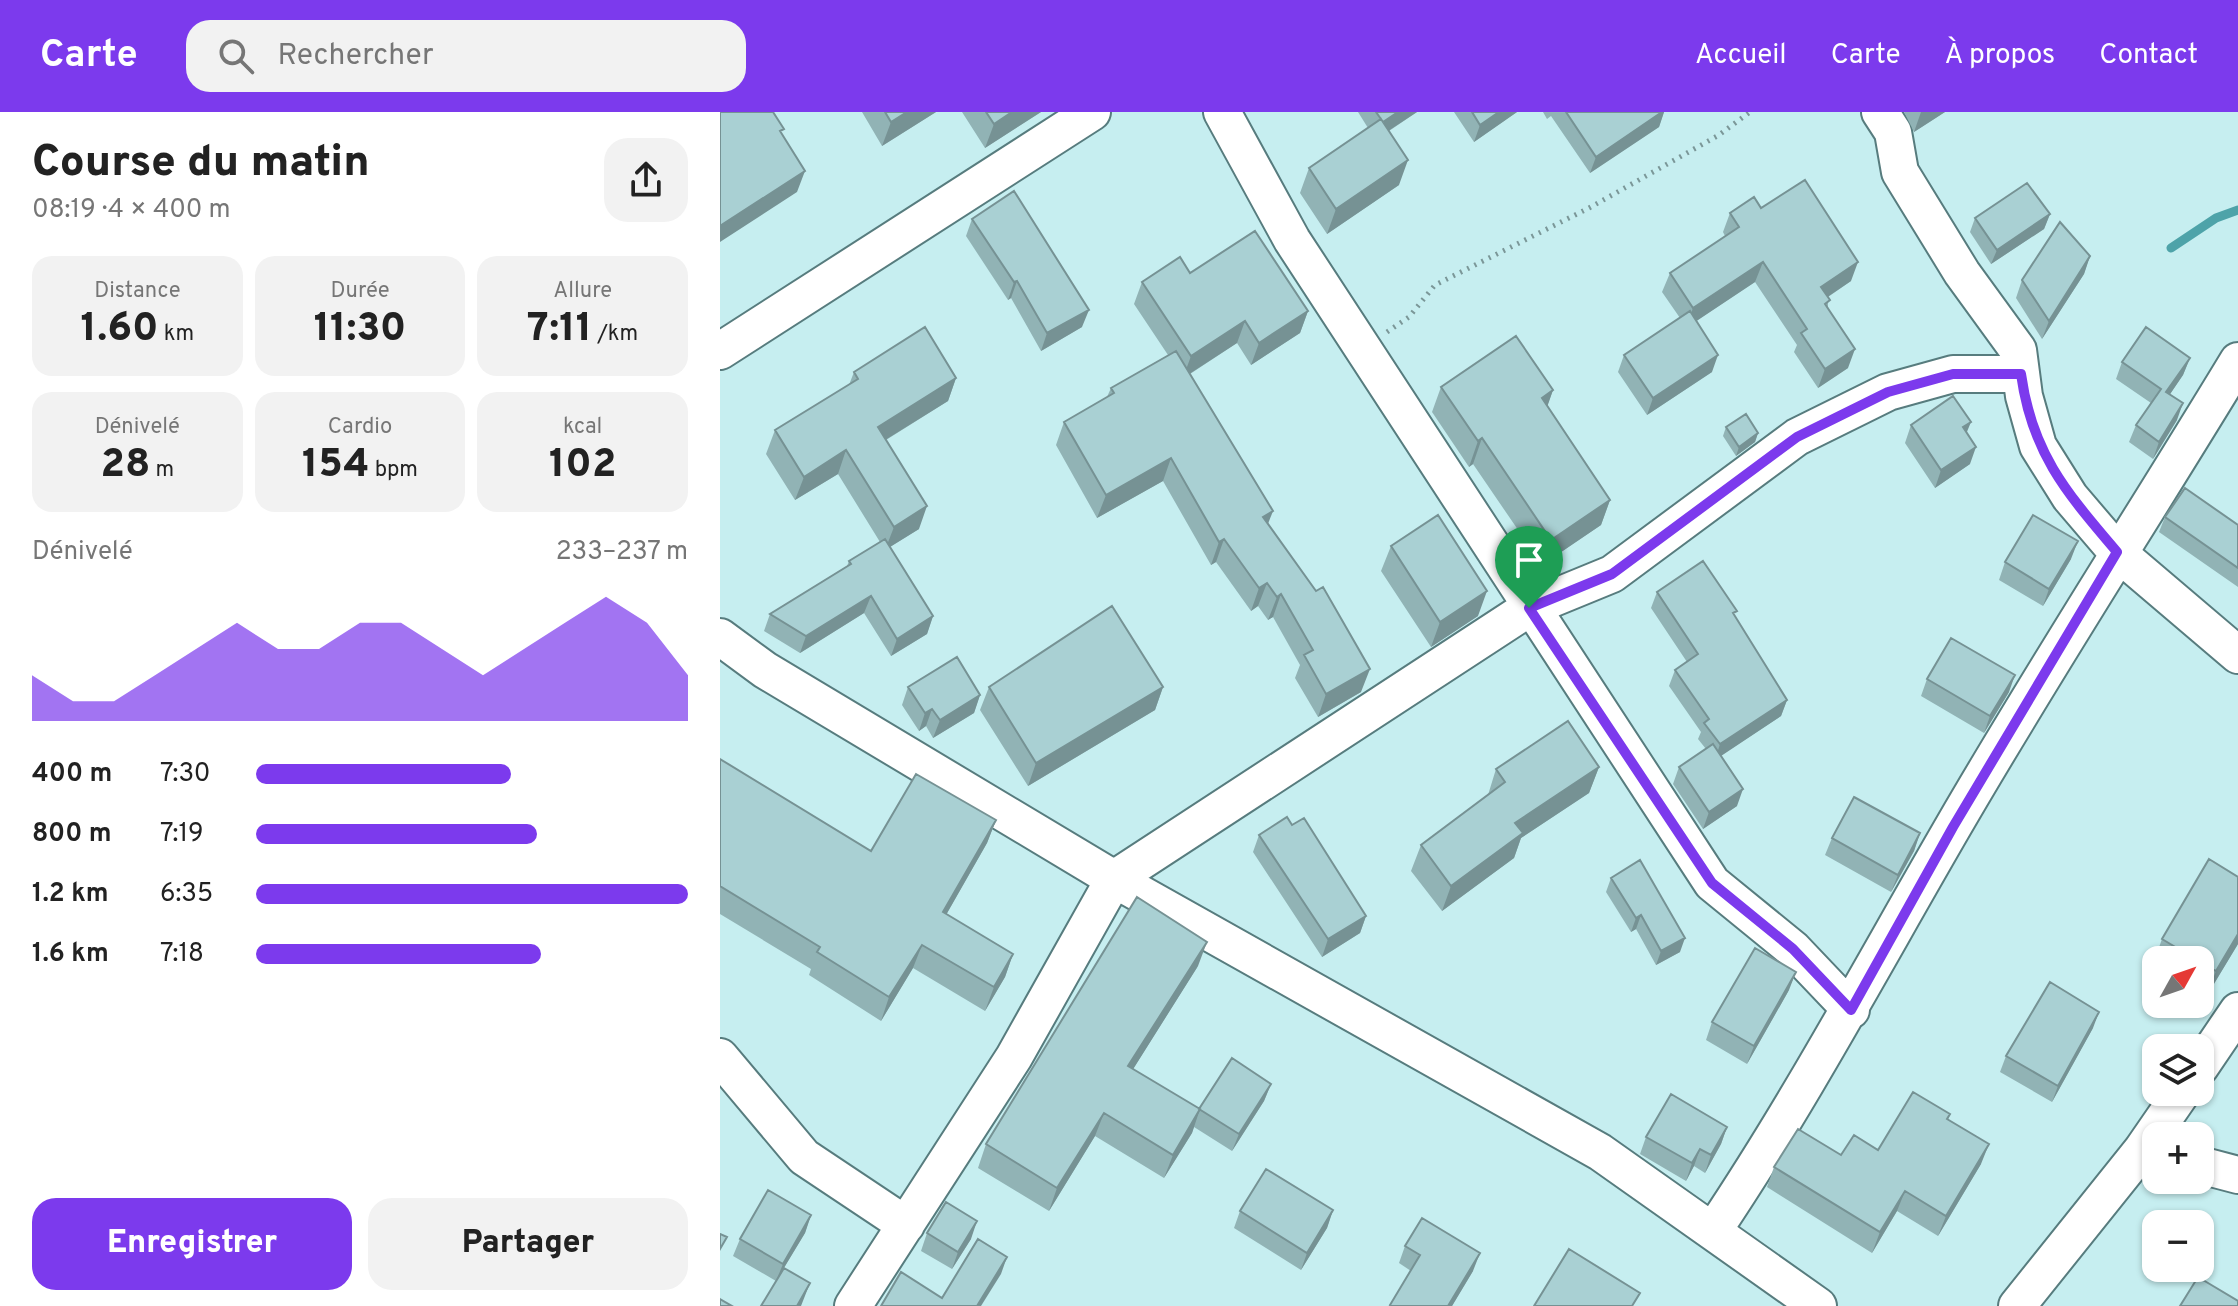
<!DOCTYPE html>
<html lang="fr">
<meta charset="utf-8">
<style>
:root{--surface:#fff;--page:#f2f2f2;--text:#222;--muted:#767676;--accent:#7c3aed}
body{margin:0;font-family:Overpass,sans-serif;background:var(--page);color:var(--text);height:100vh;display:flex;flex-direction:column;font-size:30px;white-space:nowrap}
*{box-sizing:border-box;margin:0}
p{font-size:26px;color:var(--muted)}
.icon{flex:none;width:44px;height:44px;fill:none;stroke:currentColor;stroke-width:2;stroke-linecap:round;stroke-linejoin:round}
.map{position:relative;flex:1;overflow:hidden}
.panel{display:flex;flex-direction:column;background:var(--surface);width:720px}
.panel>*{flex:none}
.needle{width:52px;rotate:50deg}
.tools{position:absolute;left:1422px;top:834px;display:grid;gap:16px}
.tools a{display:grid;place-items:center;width:72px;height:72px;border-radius:16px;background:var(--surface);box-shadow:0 2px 6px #0004;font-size:40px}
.pin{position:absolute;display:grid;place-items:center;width:68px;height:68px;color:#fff;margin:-82px -34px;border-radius:50% 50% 50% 0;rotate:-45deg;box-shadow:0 0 8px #0007}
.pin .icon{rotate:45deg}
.round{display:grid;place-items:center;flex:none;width:84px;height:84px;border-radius:24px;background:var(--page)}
.overview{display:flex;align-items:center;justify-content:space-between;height:136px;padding:0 32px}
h1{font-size:44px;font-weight:800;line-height:60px}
.figures{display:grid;grid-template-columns:repeat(3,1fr);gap:12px;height:136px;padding:8px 32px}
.figures div{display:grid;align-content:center;border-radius:20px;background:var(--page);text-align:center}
.figures b{font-size:40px;font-weight:800}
.figures small{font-size:22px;font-weight:400}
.figures p{font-size:22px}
.chart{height:224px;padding:16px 32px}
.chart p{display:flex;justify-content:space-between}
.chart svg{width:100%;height:144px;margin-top:8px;fill:var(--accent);opacity:.7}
.primary-button{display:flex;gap:16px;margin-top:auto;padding:16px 32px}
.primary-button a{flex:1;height:92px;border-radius:24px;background:var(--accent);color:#fff;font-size:32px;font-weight:800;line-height:92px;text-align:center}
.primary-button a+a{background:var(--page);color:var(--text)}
ul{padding:0 32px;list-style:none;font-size:26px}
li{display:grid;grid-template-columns:128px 96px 1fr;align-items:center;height:60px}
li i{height:20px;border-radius:10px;background:var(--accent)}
header{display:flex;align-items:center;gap:48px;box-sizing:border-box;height:112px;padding:0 40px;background:var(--accent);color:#fff}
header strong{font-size:38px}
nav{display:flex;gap:44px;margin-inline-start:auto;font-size:28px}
.search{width:560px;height:72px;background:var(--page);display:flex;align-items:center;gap:20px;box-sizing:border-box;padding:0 28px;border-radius:24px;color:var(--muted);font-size:30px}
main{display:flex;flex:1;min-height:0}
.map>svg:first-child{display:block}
</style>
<header>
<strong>Carte</strong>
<div class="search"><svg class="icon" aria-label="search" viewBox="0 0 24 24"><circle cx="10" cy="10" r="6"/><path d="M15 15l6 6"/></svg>Rechercher</div>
<nav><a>Accueil</a><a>Carte</a><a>À propos</a><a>Contact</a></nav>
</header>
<main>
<section class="panel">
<div class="overview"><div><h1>Course du matin</h1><p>08:19 · 4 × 400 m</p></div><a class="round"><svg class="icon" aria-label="share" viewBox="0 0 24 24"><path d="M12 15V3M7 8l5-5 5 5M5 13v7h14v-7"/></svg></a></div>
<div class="figures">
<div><p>Distance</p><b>1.60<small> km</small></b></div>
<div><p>Durée</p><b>11:30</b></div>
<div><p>Allure</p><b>7:11<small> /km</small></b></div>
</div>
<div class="figures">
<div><p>Dénivelé</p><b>28<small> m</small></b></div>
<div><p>Cardio</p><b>154<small> bpm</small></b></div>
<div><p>kcal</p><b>102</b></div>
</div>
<div class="chart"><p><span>Dénivelé</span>233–237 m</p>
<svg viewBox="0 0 160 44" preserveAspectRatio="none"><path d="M0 44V30L10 38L20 38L30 30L40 22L50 14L60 22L70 22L80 14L90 14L100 22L110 30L120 22L130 14L140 6L150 14L160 30V44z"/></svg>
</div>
<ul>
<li><b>400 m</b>7:30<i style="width:59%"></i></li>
<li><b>800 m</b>7:19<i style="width:65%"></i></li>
<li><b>1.2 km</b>6:35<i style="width:100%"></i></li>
<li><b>1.6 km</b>7:18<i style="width:66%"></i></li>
</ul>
<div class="primary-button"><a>Enregistrer</a><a>Partager</a></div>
</section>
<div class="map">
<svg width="1518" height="1194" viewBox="0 0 1518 1194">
<rect width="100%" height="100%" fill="#c6eef0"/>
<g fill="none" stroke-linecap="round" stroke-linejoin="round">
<path stroke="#4ea3a9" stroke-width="9" d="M1451,136L1496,106L1518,98"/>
<defs>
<path id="street" d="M502,0L572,128L992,771L1073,837L1131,898
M1160,0L1173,20L1180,60L1242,161L1298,238L1304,284L1318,334L1350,385L1397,440L1518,543
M0,239L372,0
M0,525L45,558L394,767L880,1040L1098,1194
M0,945L84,1045L186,1113
M1480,955L1518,899
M1480,1053L1518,1063
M993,1119C1081,988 1155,849 1234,713C1325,556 1424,404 1518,249
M133,1194L294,945L394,767L809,496L892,462L1077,325L1168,280L1233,262H1301
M1297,1194L1422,1038L1462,980"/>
</defs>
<use href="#street" stroke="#577c7e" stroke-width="40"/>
<path stroke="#7b9798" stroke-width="5" stroke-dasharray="2 6" stroke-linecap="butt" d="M667,220L689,205L715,173L869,96L999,23L1030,0"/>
<use href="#street" stroke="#fff" stroke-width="36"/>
</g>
<path fill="#91b3b5" d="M142,0H216L162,34Z
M242,0H321L265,36Z
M638,0H697L669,19L679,73L607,122L580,81L589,56L648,16Z
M734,0H797L754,30Z
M823,0H944L939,15L870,61L831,4L827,7Z
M1184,0H1225L1194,20Z
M1041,96L1131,169L1108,185V195L1128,256L1098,276L1074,240L1077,233L1035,170L976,209L992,260L927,303L898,260L904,243L960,206L942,180L950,161L1005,124L1003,120L1010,101Z
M1330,102L1324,117L1271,152L1250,120L1255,106Z
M252,107L362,215L321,239L291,186L288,188L246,124Z
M1370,144L1364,162L1322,227L1296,186L1302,168Z
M470,161L588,199L580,221L531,253L517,231L470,262L548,412L641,580L598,605L575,566L580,553L553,505L548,508L538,494L531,499L496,450L491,453L443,369L377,406L336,333L344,310L387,285L391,276L448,243L414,192L422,170Z
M1470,246L1463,263L1450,282L1457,308L1433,347L1409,330L1416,313L1431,291L1396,267L1402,250Z
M134,260L236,266L228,289L166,328L199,417L170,435L213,504L207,522L171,544L144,501L80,541L44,519L50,502L127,454L129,449L160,430L118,362L75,388L46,342L55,318L129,273Z
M721,275L833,278L827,294L890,388L881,413L822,453L753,352L749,355L712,300Z
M1191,313L1247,321L1250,352L1215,376L1185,331Z
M1006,315L1038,321L1035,330L1016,344L1003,324Z
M1445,405L1518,413V475L1439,420Z
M671,434L758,504L711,535L661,459Z
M1351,447L1323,494L1279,468L1285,450Z
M937,480L1015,504L1067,588L1061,604L1000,644L1017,694L983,717L953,672L959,655L986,637L978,627L981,620L949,574L955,558L967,550L931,496Z
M1207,567L1289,580L1264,621L1201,584Z
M188,575L260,583L254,601L213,626L206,614L199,619L182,593Z
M269,575H443L435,598L308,674L260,598Z
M0,647L151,739L276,708L267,731L226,803L293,842L285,865L265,899L193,856L161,909L89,863L91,857L0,802Z
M879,655L869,681L801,726L794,746L722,799L691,759L701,733L768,683L776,657Z
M572,713L646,804L640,821L602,845L533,740L539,723Z
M1200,721L1194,739L1171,780L1105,743L1112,726Z
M1518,765V832L1486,885L1480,881V848H1436V854L1433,852L1442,827Z
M891,766L960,840L936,853L916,817L911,820L886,780Z
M478,854L413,957L479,997L551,972L544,989L512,1039L474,1015L472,1021L444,1066L375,1024L329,1099L258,1056L266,1032Z
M1069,878L1027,952L986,928L992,910Z
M1373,916L1332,990L1280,960L1286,944Z
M1230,1002L1228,1008L1261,1052L1218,1124L1177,1099L1152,1141L1047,1075L1054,1055L1158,1038Z
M1007,1015L1001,1032L985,1061L974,1054L966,1069L920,1042L926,1025Z
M613,1098L607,1116L581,1158L514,1116L520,1099Z
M91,1103L85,1121L56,1169L13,1144L20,1127Z
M207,1121L251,1127L232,1157L201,1139Z
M685,1134L753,1159L732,1194H669L691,1159L679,1151Z"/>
<path fill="#769294" d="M187,0H216L162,34L171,10Z
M292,0H321L265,36L274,12Z
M678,0H697L656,27L663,10Z
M779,0H797L754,30L760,13Z
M942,0H944L939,15L870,61L876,45Z
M1201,0H1225L1194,20Z
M688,48L679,73L607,122L616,97Z
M85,59L77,80L0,130V114Z
M1330,102L1324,117L1271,152L1277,138Z
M1370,144L1364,162L1322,227L1329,209Z
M1043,150L1035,170L966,216L973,196Z
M1138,150L1131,169L1094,194L1101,175Z
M297,169L291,186L288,188L294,170Z
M369,198L362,215L321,239L327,221Z
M588,199L580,221L531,253L539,231Z
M525,209L517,231L463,266L471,244Z
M1135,237L1128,256L1098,276L1105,257Z
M998,243L992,260L927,303L933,286Z
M1470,246L1463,263L1440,297L1446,280Z
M236,266L228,289L149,338L158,315Z
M833,278L824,304L822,286Z
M1463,291L1457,308L1433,347L1439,330Z
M1251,310L1244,327L1243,315Z
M1038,321L1035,330L1016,344L1019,335Z
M762,326L753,352L749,355L758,329Z
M1256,335L1250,352L1215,376L1221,358Z
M126,338L118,362L75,388L84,365Z
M451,346L443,369L377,406L386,383Z
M890,388L881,413L822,453L831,428Z
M207,394L199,417L165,438L174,415Z
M553,399L544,422L543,405Z
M504,427L496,450L491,453L499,430Z
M1358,429L1351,447L1323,494L1329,477Z
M547,471L538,494L531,499L539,476Z
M767,479L758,504L711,535L720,510Z
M561,482L553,505L548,508L557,485Z
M151,484L144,501L80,541L86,524Z
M213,504L207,522L171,544L177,527Z
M650,557L641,580L598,605L606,582Z
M1295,563L1289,580L1264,621L1270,604Z
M443,575L435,598L308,674L316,651Z
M260,583L254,601L213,626L220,608Z
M1067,588L1061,604L995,648L1000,632Z
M212,597L206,614L199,619L205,601Z
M879,655L869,681L801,726L794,746L722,799L731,774L795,711Z
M1023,677L1017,694L983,717L989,700Z
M276,708L267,731L214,824L223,800Z
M1200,721L1194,739L1171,780L1178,763Z
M921,803L916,817L911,820L916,806Z
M646,804L640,821L602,845L608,827Z
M1518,822V832L1486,885L1496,859Z
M965,826L960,840L936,853L941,839Z
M487,830L478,854L400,978L408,954Z
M202,833L193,856L161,909L169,885Z
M293,842L285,865L265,899L274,875Z
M1076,860L1069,878L1027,952L1034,934Z
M1379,900L1373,916L1332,990L1338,974Z
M551,972L544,989L512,1039L519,1022Z
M480,997L472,1021L444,1066L453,1043Z
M384,1001L375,1024L329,1099L337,1076Z
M1007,1015L1001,1032L985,1061L991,1043Z
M1269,1032L1261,1052L1218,1124L1226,1104Z
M980,1037L974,1054L966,1069L972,1051Z
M1185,1079L1177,1099L1152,1141L1160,1120Z
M613,1098L607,1116L581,1158L587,1141Z
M91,1103L85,1121L56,1169L63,1152Z
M257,1109L251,1127L232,1157L238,1140Z
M760,1141L753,1159L732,1194H728Z
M287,1145L281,1162L261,1194H257Z
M90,1171L81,1194H77Z"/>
<path fill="#a9d0d3" stroke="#769294" stroke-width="2" d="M0,0H53L64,17L60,19L85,59L0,114Z
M165,0H187L171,10Z
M266,0H292L274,12Z
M656,0H678L663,10Z
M752,0H779L760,13Z
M846,0H942L876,45Z
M661,7L688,48L616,97L589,56Z
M1085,68L1138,150L1101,175L1110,188L1105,192L1135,237L1105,257L1081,221L1087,217L1043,150L973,196L950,161L1019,115L1010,101L1034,85L1041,96Z
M1307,71L1330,102L1277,138L1255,106Z
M294,79L369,198L327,221L297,169L294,170L252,107Z
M1340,110L1370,144L1329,209L1302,168Z
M535,119L588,199L539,231L525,209L471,244L422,170L460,145L470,161Z
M970,199L998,243L933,286L904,243Z
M205,215L236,266L158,315L207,394L174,415L126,338L84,365L55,318L138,267L134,260Z
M1426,215L1470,246L1446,280L1463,291L1439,330L1416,313L1441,277L1402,250Z
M796,224L833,278L822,286L890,388L831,428L762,326L758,329L721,275Z
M456,239L553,399L543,405L596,479L603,475L650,557L606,582L584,543L593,538L561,482L557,485L547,471L539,476L504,427L499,430L451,346L386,383L344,310L394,281L391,276Z
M1233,284L1251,310L1243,315L1256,335L1221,358L1191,313Z
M1026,302L1038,321L1019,335L1006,315Z
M1465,376L1518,413V456L1445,405Z
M718,403L767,479L720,510L671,434Z
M1313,403L1358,429L1329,477L1285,450Z
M165,427L213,504L177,527L151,484L86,524L50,502L131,452L129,449Z
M983,449L1017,499L1013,501L1067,588L1000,632L984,611L989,607L955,558L978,542L937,480Z
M392,494L443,575L316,651L269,575Z
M1231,526L1295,563L1270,604L1207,567Z
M237,545L260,583L220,608L212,597L205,601L188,575Z
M848,609L879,655L795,711L803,721L731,774L701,733L785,670L776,657Z
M993,632L1023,677L989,700L959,655Z
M0,647L151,739L196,662L276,708L223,800L293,842L274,875L202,833L169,885L97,840L100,835L0,774Z
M1134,685L1200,721L1178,763L1112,726Z
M567,705L572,713L584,706L646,804L608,827L539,723Z
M1489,747L1518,765V822L1496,859L1480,850V848H1477L1442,827Z
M920,748L965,826L941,839L921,803L916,806L891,766Z
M417,785L487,830L408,954L480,997L453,1043L384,1001L337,1076L266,1032Z
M1035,836L1076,860L1034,934L992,910Z
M1330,870L1379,900L1338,974L1286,944Z
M512,946L551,972L519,1022L479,997Z
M1193,980L1230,1002L1227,1007L1269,1032L1226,1104L1185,1079L1160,1120L1054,1055L1078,1017L1121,1043L1134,1023L1158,1038Z
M951,982L1007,1015L991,1043L980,1037L972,1051L926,1025Z
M546,1057L613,1098L587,1141L520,1099Z
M48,1078L91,1103L63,1152L20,1127Z
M226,1090L257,1109L238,1140L207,1121Z
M702,1106L760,1141L728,1194H672L670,1193L700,1143L685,1134Z
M0,1122L7,1125L0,1137Z
M258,1127L287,1145L257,1194H161L181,1160L222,1186Z
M849,1137L920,1181L912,1194H814Z
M64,1156L90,1171L77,1194H41Z
M1478,1165L1518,1189V1194H1460Z
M0,1187L12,1194H0Z"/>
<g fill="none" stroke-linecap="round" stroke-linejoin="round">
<defs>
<path id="route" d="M1233,262H1301C1312,342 1347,381 1397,440L1233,715L1131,898L1073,837L992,771L809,496L892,462L1077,325L1168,280Z"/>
</defs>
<use href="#route" stroke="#fff" stroke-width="16"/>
<use href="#route" stroke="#7c3aed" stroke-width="10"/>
</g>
</svg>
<div class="tools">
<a><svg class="needle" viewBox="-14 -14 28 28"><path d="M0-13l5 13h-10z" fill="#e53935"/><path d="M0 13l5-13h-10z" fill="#767676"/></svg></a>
<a><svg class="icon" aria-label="layers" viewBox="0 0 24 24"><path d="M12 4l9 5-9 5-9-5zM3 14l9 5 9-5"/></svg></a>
<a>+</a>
<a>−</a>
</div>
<div class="pin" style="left:809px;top:496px;background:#1e9e55"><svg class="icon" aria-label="arrive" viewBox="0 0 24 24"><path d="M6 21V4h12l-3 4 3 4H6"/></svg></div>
</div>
</main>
